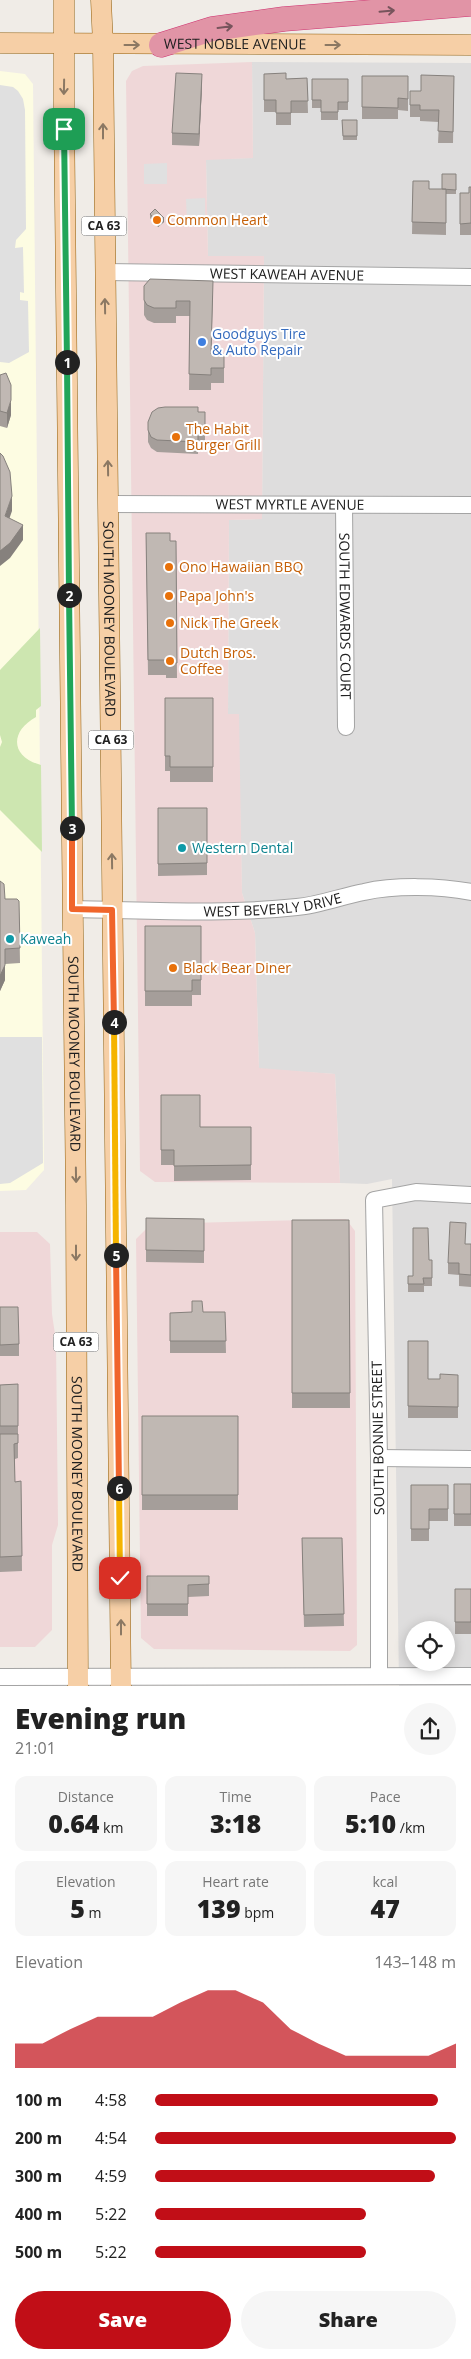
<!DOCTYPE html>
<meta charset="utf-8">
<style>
:root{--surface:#fff;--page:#f6f6f6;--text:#222;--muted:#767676;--accent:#c10e17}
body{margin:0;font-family:"Open Sans",sans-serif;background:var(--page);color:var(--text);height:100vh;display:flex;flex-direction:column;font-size:19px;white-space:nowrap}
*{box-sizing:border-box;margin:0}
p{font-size:16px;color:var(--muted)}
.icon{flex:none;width:28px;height:28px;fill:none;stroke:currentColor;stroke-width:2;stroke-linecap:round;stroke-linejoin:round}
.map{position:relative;height:1686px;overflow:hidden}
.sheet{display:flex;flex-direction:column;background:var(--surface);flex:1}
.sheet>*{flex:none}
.fabs{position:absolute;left:405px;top:1621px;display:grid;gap:10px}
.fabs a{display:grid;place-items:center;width:50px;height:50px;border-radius:50%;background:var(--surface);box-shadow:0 2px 12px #0003;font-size:25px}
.pin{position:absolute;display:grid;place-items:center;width:42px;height:42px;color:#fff;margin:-21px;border-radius:10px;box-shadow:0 2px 8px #0006}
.km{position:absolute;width:25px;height:25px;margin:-12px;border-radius:50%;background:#222;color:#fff;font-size:14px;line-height:25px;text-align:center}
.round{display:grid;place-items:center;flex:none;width:52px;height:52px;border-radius:26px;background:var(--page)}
.summary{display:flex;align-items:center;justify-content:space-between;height:85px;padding:0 15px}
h1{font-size:28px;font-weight:800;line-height:38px}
.metrics{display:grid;grid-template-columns:repeat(3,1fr);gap:8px;height:85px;padding:5px 15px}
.metrics div{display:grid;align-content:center;border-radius:12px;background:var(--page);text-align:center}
.metrics b{font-size:25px;font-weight:800}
.metrics small{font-size:14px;font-weight:400}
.metrics p{font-size:14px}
.chart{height:140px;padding:10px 15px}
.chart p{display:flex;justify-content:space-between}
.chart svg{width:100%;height:90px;margin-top:5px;fill:var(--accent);opacity:.7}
.primary-button{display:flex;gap:10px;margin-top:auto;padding:10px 15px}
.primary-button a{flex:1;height:58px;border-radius:30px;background:var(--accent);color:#fff;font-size:20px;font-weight:800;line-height:58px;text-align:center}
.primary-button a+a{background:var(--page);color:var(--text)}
ul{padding:0 15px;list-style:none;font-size:16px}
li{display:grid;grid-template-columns:80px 60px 1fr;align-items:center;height:38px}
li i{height:12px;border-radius:6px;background:var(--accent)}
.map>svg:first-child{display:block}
</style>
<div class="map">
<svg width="471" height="1687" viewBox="0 0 471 1687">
<rect width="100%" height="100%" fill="#f0ece7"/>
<path fill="#dedddd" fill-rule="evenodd" d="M252,62L471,63V1686H399L392,1179L367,1184L340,1183L335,1074L259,1069L255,933L242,893L238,714H228L229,520L262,519L264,256H208L206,159L253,158ZM414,1630H446V1662H414Z"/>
<path fill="#efd7d8" d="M252,62L253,158L206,160L208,256H264L262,519L229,520L228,714H239L242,893L255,933L259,1068L335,1074L340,1183L155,1182L140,1171L126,81L132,71L143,66Z
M346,1219L355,1231L357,1645L350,1651L154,1649L141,1638L136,1239L151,1224Z
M0,1232H37L50,1244L52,1314L56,1341L58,1525L52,1545V1630L35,1647H0Z"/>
<path fill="#fdfce2" d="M0,71L25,74L33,84L44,1170L26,1190L0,1191Z"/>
<path fill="#cde6b0" d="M40,628L41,706L36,710V717C9,732 11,757 41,765L42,852L0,810V747L2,742L0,735V670Z"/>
<path fill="#e0e0e0" d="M0,85L13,87L18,91L23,99L25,110L26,229L16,240L15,248L23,247L24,293L20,292V300L28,301L29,352L9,363L0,362Z
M167,163V184H144V164Z
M205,198V222H187L186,199Z
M0,1037H42L43,1163L10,1183L0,1184Z"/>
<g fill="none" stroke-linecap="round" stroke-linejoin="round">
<defs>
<g id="minor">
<path id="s1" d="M105,272L471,277"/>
<path id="s2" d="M109,504L471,505"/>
<path id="s3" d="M344,505L346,727"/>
<path id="s4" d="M72,909C147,910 223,915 297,907C320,905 342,896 364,892C395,885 440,886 471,892"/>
<path d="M379,1458L471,1459"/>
<path d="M379,1676V1458L374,1200L416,1192L471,1195"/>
<path d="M0,1677L471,1676"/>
</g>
<g id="major">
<path id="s5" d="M64,0V108L76,1205L78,1687"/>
<path id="s6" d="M101,0L103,45L121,1687"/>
<path id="s7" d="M0,43L471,45"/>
</g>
<path id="highway" d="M161,45L212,29L284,19L471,4"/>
</defs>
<use href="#minor" stroke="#a4a4a4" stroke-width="18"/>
<use href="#major" stroke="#915e0a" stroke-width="21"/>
<use href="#highway" stroke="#cf3270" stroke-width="25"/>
<use href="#minor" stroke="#fff" stroke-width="16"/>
<use href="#major" stroke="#f6cfa6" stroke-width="20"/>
<use href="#highway" stroke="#e194a6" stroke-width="24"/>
</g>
<path fill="#a59e9a" d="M264,74L286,79L307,78L308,113H291V125H276V112H264Z
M362,76H408V111L398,110V119H362Z
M454,76L453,143H438L439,122L420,121V117H410V91H421Z
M312,79H348V110H338V120H321V108H312Z
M202,86L199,146L172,145V133Z
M342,120H357V140H343Z
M456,174V194H446V235L412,234L413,181L429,189H442Z
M471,187V235H460V193H469Z
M150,214L164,222L158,227L150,218Z
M144,286L213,296L211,354H224V383H211V390H189L190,316H176V323H154L147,320L144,315Z
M0,375L11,415L7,428L0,426Z
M198,412H205V441H198V454L157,452L151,448L148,442V422Z
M146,533L170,541H176L177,678H166V675H148Z
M165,698H213V782H170V771H165Z
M158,808H207V875L158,876Z
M0,881L5,899L19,901L20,963L5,964V980L0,991Z
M145,926H201V995H192V1006H145Z
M161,1095L200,1127H251V1180L174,1181V1165H161Z
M146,1218L204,1219V1263L146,1262Z
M292,1220H349L350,1408H292Z
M465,1244H471V1287L459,1286V1275L448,1274V1263Z
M429,1260H432V1286H424V1292H408V1276H413Z
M0,1307L19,1344V1356H0Z
M225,1312L226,1353H170V1313Z
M408,1341L428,1379H440L458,1375V1418H408Z
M18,1384V1458L15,1459V1482L21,1481L22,1571L0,1572V1385Z
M142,1416H238V1510H142Z
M454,1484H471V1526H454Z
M411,1485H448V1521H429V1541H411Z
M302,1538H342L344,1626L304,1627Z
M147,1576H209V1596L188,1597V1616H147Z
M455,1589H471V1634H455Z"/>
<path fill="#86817d" d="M202,74V86L199,146V134Z
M164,218V222L158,227V223Z
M11,400V415L7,428V413Z
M12,496V511L5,531V516Z
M23,525V540L10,558L0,566V551Z
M5,949V980L0,991V976Z"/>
<path fill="#c0b8b3" stroke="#86817d" d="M176,73L202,74L199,134L172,133Z
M286,73V79L307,78L308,101H291V113H276V100H264V74Z
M421,75L454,76L453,132L438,131L439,110H420V105H410V91H421Z
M362,76H408V99L398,98V108L362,107Z
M312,79H348V102H338V112H321V100H312Z
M342,120H357V136H343Z
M442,174H456V190L442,189Z
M413,181H429V189H446V223L412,222Z
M469,187H471V223L460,224V193H469Z
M155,209L164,218L158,223L150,214Z
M150,279L213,281L211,354H224V368H211V375L189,374L190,301H176V308H154L147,305L144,300V286Z
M6,373L11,385V400L7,413L0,411V375Z
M165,407H198V412H205V429H198V442L157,440L151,437L148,430V422L152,412L158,408Z
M0,453L3,456L10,472L12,496L5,516L23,525L10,543L0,551Z
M146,533H170V541H176L177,663H166V660H148Z
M165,698H213V767H170V756H165Z
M158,808H207V863L158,864Z
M0,881L4,884L5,899H17L19,901L20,948L5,949V965L0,976Z
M145,926H201V980H192V991H145Z
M161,1095H200V1127H251V1165L174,1166V1150H161Z
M146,1218L204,1219V1251L146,1250Z
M292,1220H349L350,1393H292Z
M450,1222L466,1223L465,1244H471V1275L459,1274V1263H448Z
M413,1228H428L429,1260H432V1278H423L424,1284H408V1276H413Z
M192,1301H202L203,1312H225L226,1341H170V1313L192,1312Z
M0,1307H18L19,1344L0,1345Z
M408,1341H428V1379H440V1374L458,1375V1407L408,1406Z
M18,1384V1426H0V1385Z
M142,1416H238V1495H142Z
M0,1434H18V1443L14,1444L15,1482L21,1481L22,1556L0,1557Z
M454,1484H471V1514H454Z
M411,1485H448V1509H429V1529H411Z
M302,1538H342L344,1614L304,1615Z
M147,1576H209V1584L188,1585V1604H147Z
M455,1589H471V1622H455Z"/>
<defs><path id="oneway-shaft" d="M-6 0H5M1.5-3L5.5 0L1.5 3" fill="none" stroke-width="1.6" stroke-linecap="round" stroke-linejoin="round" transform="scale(1.25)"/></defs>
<g stroke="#77545c">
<use href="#oneway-shaft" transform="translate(387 11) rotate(-5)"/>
<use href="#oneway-shaft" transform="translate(225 27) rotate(-7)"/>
</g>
<g stroke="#8b7863">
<use href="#oneway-shaft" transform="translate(132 45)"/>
<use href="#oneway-shaft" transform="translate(333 45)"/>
<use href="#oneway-shaft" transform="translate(64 87) rotate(91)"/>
<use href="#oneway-shaft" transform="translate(103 131) rotate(-90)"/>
<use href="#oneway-shaft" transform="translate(105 306) rotate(-91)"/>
<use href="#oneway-shaft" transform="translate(108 468) rotate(-91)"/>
<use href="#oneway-shaft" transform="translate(112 861) rotate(-91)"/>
<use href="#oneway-shaft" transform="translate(76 1175) rotate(89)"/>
<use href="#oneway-shaft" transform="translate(76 1253) rotate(90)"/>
<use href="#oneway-shaft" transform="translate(121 1627) rotate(-90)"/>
</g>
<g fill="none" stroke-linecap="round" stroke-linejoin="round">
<defs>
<path id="split-1" d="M64,129L67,362"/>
<path id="split-2" d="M67,362L69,595"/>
<path id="split-3" d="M69,595L72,828"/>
<path id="split-4" d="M72,828V909L112,910L114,1022"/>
<path id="split-5" d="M114,1022L116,1255"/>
<path id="split-6" d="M116,1255L119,1488"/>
<path id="split-7" d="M119,1488L120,1578"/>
</defs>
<use href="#split-1" stroke="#fff" stroke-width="10"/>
<use href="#split-2" stroke="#fff" stroke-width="10"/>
<use href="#split-3" stroke="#fff" stroke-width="10"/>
<use href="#split-4" stroke="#fff" stroke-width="10"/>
<use href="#split-5" stroke="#fff" stroke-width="10"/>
<use href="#split-6" stroke="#fff" stroke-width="10"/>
<use href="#split-7" stroke="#fff" stroke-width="10"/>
<use href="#split-1" stroke="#22a559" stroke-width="6"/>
<use href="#split-2" stroke="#22a559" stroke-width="6"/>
<use href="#split-3" stroke="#22a559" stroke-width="6"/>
<use href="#split-4" stroke="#f0652b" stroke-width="6"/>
<use href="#split-5" stroke="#f5b400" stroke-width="6"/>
<use href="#split-6" stroke="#f0652b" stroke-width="6"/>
<use href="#split-7" stroke="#f5b400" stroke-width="6"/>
</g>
<g fill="#e8710a" stroke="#fff" stroke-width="2">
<circle cx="157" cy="220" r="5"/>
<circle cx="176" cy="437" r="5"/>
<circle cx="169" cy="567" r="5"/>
<circle cx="169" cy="596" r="5"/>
<circle cx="170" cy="623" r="5"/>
<circle cx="170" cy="661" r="5"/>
<circle cx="173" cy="968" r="5"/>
</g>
<circle fill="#3f7fe0" stroke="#fff" stroke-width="2" cx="202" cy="342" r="5"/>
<g fill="#0f9aa8" stroke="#fff" stroke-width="2">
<circle cx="182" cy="848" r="5"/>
<circle cx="10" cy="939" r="5"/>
</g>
<g text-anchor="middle" stroke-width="4" stroke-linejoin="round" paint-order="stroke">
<g fill="#fff" stroke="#636363" stroke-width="1">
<rect x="81.5" y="216.5" width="45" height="19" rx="4"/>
<rect x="88.5" y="730.5" width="45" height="19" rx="4"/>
<rect x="53.5" y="1332.5" width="45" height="19" rx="4"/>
</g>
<g font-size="12" font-weight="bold" fill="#202020">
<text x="104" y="230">CA 63</text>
<text x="111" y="744">CA 63</text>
<text x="76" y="1346">CA 63</text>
</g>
<g font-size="14" fill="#202020" stroke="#fff">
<text dy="5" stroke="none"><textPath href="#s7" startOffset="235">WEST NOBLE AVENUE</textPath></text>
<text dy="5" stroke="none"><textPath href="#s1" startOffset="182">WEST KAWEAH AVENUE</textPath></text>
<text dy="5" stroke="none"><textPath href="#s2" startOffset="181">WEST MYRTLE AVENUE</textPath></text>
<text dy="5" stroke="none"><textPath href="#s3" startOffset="111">SOUTH EDWARDS COURT</textPath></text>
<text dy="5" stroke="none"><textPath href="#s6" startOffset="619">SOUTH MOONEY BOULEVARD</textPath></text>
<text dy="5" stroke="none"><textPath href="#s4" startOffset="201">WEST BEVERLY DRIVE</textPath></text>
<text dy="5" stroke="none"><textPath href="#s5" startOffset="1054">SOUTH MOONEY BOULEVARD</textPath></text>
<text transform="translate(378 1438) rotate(-91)" y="5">SOUTH BONNIE STREET</text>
<text dy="5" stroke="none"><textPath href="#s5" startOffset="1474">SOUTH MOONEY BOULEVARD</textPath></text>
</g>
<g font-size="14" fill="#c56008" stroke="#fff" text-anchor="start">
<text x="167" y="225">Common Heart</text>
<text x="186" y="434">The Habit<tspan x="186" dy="16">Burger Grill</tspan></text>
<text x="179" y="572">Ono Hawaiian BBQ</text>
<text x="179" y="601">Papa John's</text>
<text x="180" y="628">Nick The Greek</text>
<text x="180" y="658">Dutch Bros.<tspan x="180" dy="16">Coffee</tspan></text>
<text x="183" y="973">Black Bear Diner</text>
</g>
<g font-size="14" fill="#366cbe" stroke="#fff" text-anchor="start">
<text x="212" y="339">Goodguys Tire<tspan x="212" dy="16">&amp; Auto Repair</tspan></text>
</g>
<g font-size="14" fill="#0d838f" stroke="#fff" text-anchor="start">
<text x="192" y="853">Western Dental</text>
<text x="20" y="944">Kaweah</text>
</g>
</g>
</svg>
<div class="fabs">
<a><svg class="icon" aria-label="locate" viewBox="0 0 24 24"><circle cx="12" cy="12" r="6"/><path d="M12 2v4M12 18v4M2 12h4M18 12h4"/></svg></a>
</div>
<div class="pin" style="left:64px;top:129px;background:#1e9e55"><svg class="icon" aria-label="arrive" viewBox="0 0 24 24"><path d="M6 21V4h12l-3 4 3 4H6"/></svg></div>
<div class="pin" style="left:120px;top:1578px;background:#d93025"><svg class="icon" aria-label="check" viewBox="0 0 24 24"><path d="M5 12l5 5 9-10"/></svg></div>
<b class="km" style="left:67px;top:362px">1</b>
<b class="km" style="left:69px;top:595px">2</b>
<b class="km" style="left:72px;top:828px">3</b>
<b class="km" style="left:114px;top:1022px">4</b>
<b class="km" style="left:116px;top:1255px">5</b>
<b class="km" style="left:119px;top:1488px">6</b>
</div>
<section class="sheet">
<div class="summary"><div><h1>Evening run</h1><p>21:01</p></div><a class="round"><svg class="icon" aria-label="share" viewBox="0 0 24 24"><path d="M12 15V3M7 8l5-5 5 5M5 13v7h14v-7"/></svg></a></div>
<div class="metrics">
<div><p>Distance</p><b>0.64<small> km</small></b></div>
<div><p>Time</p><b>3:18</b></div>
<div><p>Pace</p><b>5:10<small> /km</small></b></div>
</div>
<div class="metrics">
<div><p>Elevation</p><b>5<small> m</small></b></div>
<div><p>Heart rate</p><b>139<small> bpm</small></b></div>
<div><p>kcal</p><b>47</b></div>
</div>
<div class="chart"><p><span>Elevation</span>143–148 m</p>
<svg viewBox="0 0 160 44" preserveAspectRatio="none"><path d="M0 44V32L10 32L20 25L30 19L40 19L50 19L60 12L70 6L80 6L90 12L100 25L110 32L120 38L130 38L140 38L150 38L160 32V44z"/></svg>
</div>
<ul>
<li><b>100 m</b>4:58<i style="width:94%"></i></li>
<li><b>200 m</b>4:54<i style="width:100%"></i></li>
<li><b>300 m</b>4:59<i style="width:93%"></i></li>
<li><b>400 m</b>5:22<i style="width:70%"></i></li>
<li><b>500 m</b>5:22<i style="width:70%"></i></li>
</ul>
<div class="primary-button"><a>Save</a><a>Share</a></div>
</section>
